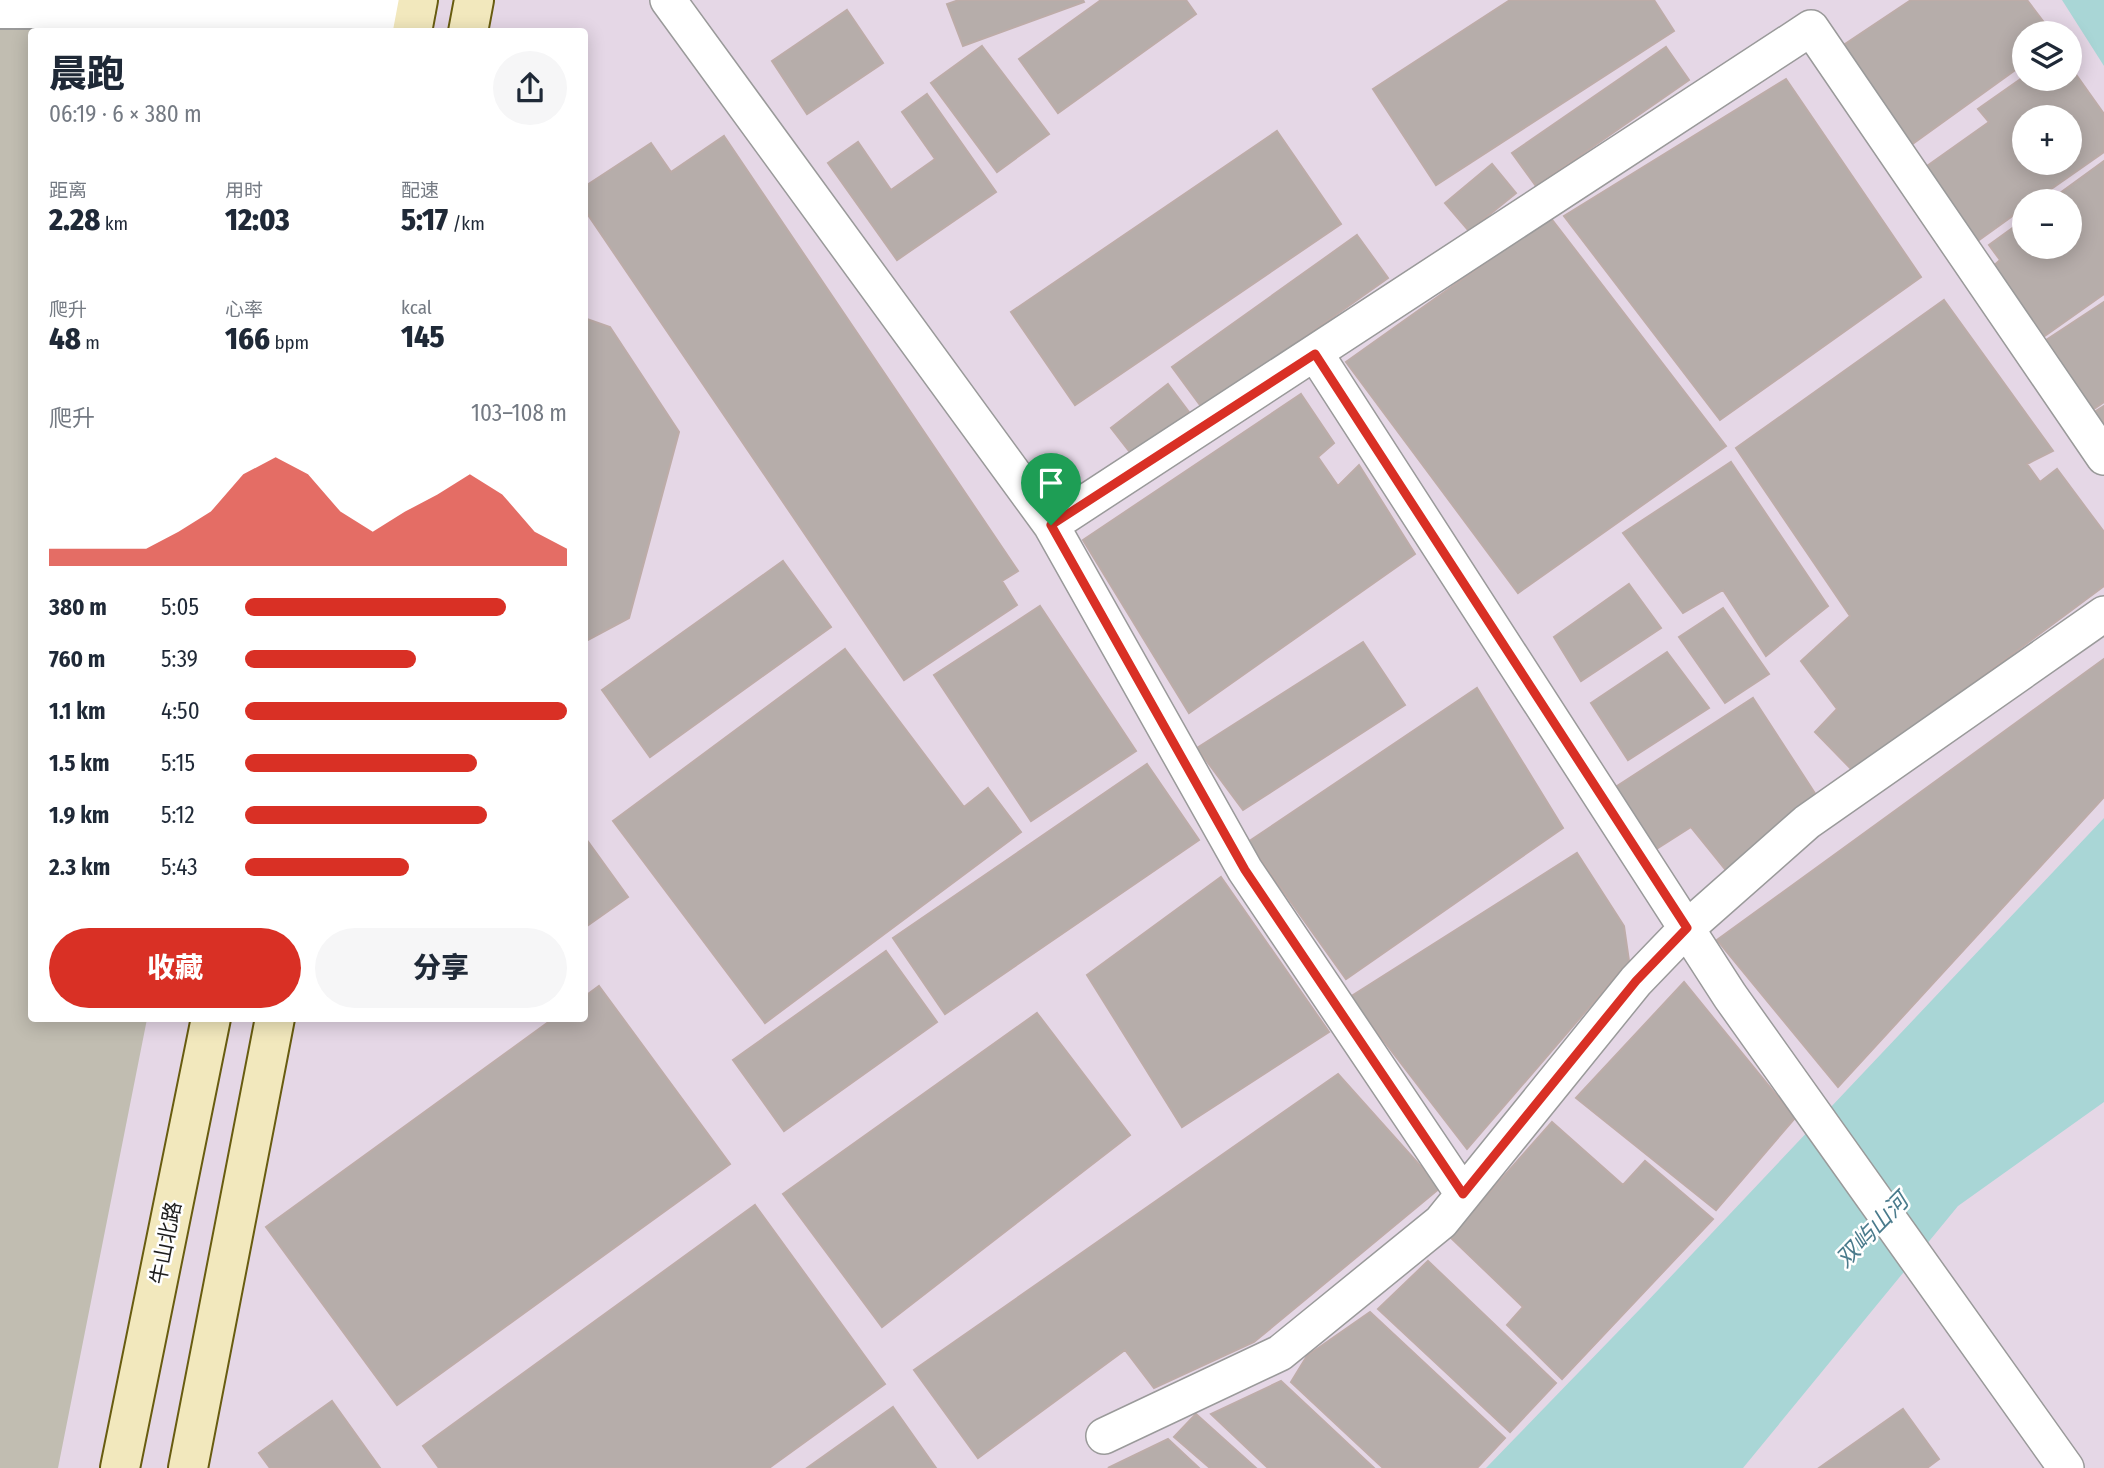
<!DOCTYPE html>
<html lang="zh">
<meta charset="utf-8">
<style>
:root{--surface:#fff;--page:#f6f6f7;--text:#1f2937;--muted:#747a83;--accent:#d93025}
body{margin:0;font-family:"Fira Sans Condensed","Noto Sans SC",sans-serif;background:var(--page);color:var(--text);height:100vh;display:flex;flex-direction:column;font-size:26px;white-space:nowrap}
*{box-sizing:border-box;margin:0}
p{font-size:23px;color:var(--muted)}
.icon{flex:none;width:38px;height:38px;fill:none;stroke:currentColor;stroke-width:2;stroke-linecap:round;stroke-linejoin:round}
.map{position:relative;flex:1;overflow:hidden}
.details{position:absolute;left:28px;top:28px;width:560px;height:994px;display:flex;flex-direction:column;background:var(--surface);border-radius:7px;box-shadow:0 4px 18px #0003}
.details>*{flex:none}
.fabs{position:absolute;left:2012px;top:21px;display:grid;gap:14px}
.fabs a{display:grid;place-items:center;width:70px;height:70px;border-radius:50%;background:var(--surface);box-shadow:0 4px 18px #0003;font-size:35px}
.pin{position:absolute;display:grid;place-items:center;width:60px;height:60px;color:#fff;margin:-72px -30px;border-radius:50% 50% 50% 0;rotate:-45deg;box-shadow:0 0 7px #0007}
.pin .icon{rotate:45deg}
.round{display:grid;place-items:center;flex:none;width:74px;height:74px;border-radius:37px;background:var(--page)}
.head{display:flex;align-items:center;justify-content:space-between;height:119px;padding:0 21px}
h1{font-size:38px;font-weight:800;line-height:52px}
.stats{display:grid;grid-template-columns:repeat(3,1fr);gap:10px;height:119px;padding:7px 21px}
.stats div{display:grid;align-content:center}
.stats b{font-size:30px;font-weight:800}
.stats small{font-size:19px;font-weight:400}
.stats p{font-size:19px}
.chart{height:196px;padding:14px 21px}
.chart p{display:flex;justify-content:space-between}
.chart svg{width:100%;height:126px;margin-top:7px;fill:var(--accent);opacity:.7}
.cta{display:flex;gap:14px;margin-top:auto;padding:14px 21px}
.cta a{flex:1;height:80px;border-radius:42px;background:var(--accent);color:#fff;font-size:28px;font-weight:800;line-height:80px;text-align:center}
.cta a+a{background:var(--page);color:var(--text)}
ul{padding:0 21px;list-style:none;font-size:23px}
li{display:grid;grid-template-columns:112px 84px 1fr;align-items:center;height:52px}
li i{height:18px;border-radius:9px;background:var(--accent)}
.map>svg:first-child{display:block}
</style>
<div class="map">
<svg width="2104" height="1468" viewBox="0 0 2104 1468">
<rect width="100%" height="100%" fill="#ede8e4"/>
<path fill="#e5d7e6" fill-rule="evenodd" d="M0,0H2104V1468H0ZM32,32H584V1018H32ZM2025,33H2070V79H2025ZM2025,117H2070V163H2025ZM2025,201H2070V247H2025Z"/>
<path fill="#c1bdb1" d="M0,0H348L342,31L32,32V1018L147,1019L58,1468H0Z"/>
<path fill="#a9d6d6" d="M2062,0H2104V66Z
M2104,818V1102L1958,1206L1743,1468H1486L1642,1307Z"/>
<path fill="#b6adaa" stroke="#bdaca8" stroke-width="2" fill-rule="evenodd" d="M959,0H1083L1084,2L963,46L947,4Z
M1101,0H1186L1196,14L1058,113L1019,59Z
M1510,0H1654L1674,31L1436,185L1373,89Z
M1911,0H2027L2052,33H2025V63L1904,150L1836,50Z
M847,10L883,63L807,114L772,61Z
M982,46L1049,134L997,172L931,83Z
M1666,47L1689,80L1536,186L1512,153Z
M2070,66L2104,114V152L2034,201H2025V207L1972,245L1920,171L1989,122L1978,109L2025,76V79H2070ZM2025,117H2070V163H2025Z
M1786,79L1921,277L1720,420L1564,216Z
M927,94L996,192L897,260L828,163L858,142L891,190L935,159L902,112Z
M1277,131L1341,224L1075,405L1011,312Z
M724,136L1018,571L1002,581L1017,605L904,680L584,209V187L651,143L671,172Z
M2104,161V294L2036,342L1986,273L2000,260L1989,245L2025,219V247H2070V201H2049Z
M1492,164L1516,193L1469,231L1445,203Z
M1550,217L1726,446L1518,593L1346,362Z
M1357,235L1388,278L1203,409L1172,367Z
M1944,300L2053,451L2027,464L2040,482L2057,469L2104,532V586L1854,772L1815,732L1837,709L1801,661L1850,616L1736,448Z
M2104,302V402L2085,415L2037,346Z
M584,318L610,327L679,432L629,618L584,642Z
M1168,384L1189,412L1133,456L1111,428Z
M1301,394L1334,443L1318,457L1338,486L1359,465L1415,554L1189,713L1083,540Z
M2104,406V439L2085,418Z
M1731,462L1828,606L1766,656L1723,590L1683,613L1623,533Z
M783,561L831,627L650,757L602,690Z
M1629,584L1661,628L1581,681L1554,637Z
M1040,606L1136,751L1031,821L934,675Z
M1723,608L1769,674L1725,703L1679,637Z
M1363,642L1405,705L1243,810L1197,748Z
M845,649L964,807L988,788L1021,832L765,1023L613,821Z
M1667,652L1709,708L1628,760L1591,703Z
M2104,659V797L1838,1087L1717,940Z
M1477,688L1563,828L1346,979L1248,842Z
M1753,698L1818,798L1729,874L1691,827L1655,850L1614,788Z
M1147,764L1199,840L945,1014L893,938Z
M584,836L628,897L584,928Z
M1577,853L1624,926L1629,961L1467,1149L1350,997Z
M1221,877L1329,1032L1182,1127L1087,975Z
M886,951L937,1022L784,1131L733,1060Z
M1684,982L1795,1118L1716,1210L1576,1098Z
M599,986L730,1164L397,1405L266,1227L554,1018H584V997Z
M1037,1013L1130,1135L882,1327L783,1194Z
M1338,1074L1440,1188L1254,1342L1154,1388L1125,1350L978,1458L914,1370Z
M1552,1122L1623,1185L1645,1161L1713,1219L1562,1379L1507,1325L1523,1307L1450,1237Z
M755,1205L885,1384L769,1468H439L423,1446Z
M1428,1261L1556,1383L1510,1432L1378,1309Z
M1370,1312L1505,1438L1477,1468H1383L1291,1382L1307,1356Z
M1281,1381L1374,1468H1268L1211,1414Z
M332,1401L380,1468H270L259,1453Z
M893,1407L936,1468H807Z
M1903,1409L1939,1459L1927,1468H1819Z
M1196,1414L1256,1468H1210L1174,1437Z
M1168,1439L1199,1468H1108Z"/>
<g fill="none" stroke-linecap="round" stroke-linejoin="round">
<defs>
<path id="minor" d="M668,0L1051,525L1245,870L1463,1194
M1315,353L1730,996L2066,1468
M1051,525L1811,28L2104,457
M1104,1436L1280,1353L1441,1222L1636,981L1687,928L1807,822L2104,614"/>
<path id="tertiary" d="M0,9H416"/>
<path id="secondary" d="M412,32L418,0
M468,32L474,0
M120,1468L211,1018
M188,1468L275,1018"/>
</defs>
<use href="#minor" stroke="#9a9a9a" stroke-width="38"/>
<use href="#tertiary" stroke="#9a9a9a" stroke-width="42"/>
<use href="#secondary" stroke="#685c10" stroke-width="42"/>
<use href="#minor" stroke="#fff" stroke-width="35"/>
<use href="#tertiary" stroke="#fff" stroke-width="38"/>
<use href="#secondary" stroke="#f2e8bd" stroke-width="38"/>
</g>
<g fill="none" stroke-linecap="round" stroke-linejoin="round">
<defs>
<path id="route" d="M1315,354L1687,928L1636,981L1463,1194L1245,870L1051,525Z"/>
</defs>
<use href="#route" stroke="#fff" stroke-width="14"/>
<use href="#route" stroke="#d93025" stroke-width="9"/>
</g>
<g text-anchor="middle" stroke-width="5" stroke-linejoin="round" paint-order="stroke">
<g font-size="21" fill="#1d1d1d" stroke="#fff">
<text transform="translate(166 1243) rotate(-79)" y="7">牛山北路</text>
</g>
<g font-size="23" font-style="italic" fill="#4a7b8c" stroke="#fff">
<text transform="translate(1872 1230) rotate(-46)" y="8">双屿山河</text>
</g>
</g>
</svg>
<div class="fabs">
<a><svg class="icon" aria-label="layers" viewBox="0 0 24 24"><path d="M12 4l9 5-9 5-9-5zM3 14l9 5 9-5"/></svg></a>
<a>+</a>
<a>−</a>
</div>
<div class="pin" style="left:1051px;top:525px;background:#1e9e55"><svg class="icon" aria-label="arrive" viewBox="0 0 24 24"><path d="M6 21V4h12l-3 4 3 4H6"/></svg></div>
<section class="details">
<div class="head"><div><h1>晨跑</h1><p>06:19 · 6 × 380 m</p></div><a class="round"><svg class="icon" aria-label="share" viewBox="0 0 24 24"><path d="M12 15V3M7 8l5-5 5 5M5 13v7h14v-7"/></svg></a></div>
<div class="stats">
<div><p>距离</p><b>2.28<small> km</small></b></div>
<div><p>用时</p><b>12:03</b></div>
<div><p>配速</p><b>5:17<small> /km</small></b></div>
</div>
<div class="stats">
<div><p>爬升</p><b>48<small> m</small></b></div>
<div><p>心率</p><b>166<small> bpm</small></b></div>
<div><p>kcal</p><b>145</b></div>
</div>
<div class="chart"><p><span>爬升</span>103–108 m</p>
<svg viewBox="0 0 160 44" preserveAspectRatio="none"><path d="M0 44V38L10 38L20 38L30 38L40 32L50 25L60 12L70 6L80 12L90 25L100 32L110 25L120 19L130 12L140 19L150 32L160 38V44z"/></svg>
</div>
<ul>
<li><b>380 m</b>5:05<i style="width:81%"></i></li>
<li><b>760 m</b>5:39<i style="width:53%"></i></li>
<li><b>1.1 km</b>4:50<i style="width:100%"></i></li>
<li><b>1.5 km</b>5:15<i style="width:72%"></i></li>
<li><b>1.9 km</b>5:12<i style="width:75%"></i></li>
<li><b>2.3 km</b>5:43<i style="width:51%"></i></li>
</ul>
<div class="cta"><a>收藏</a><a>分享</a></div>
</section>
</div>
